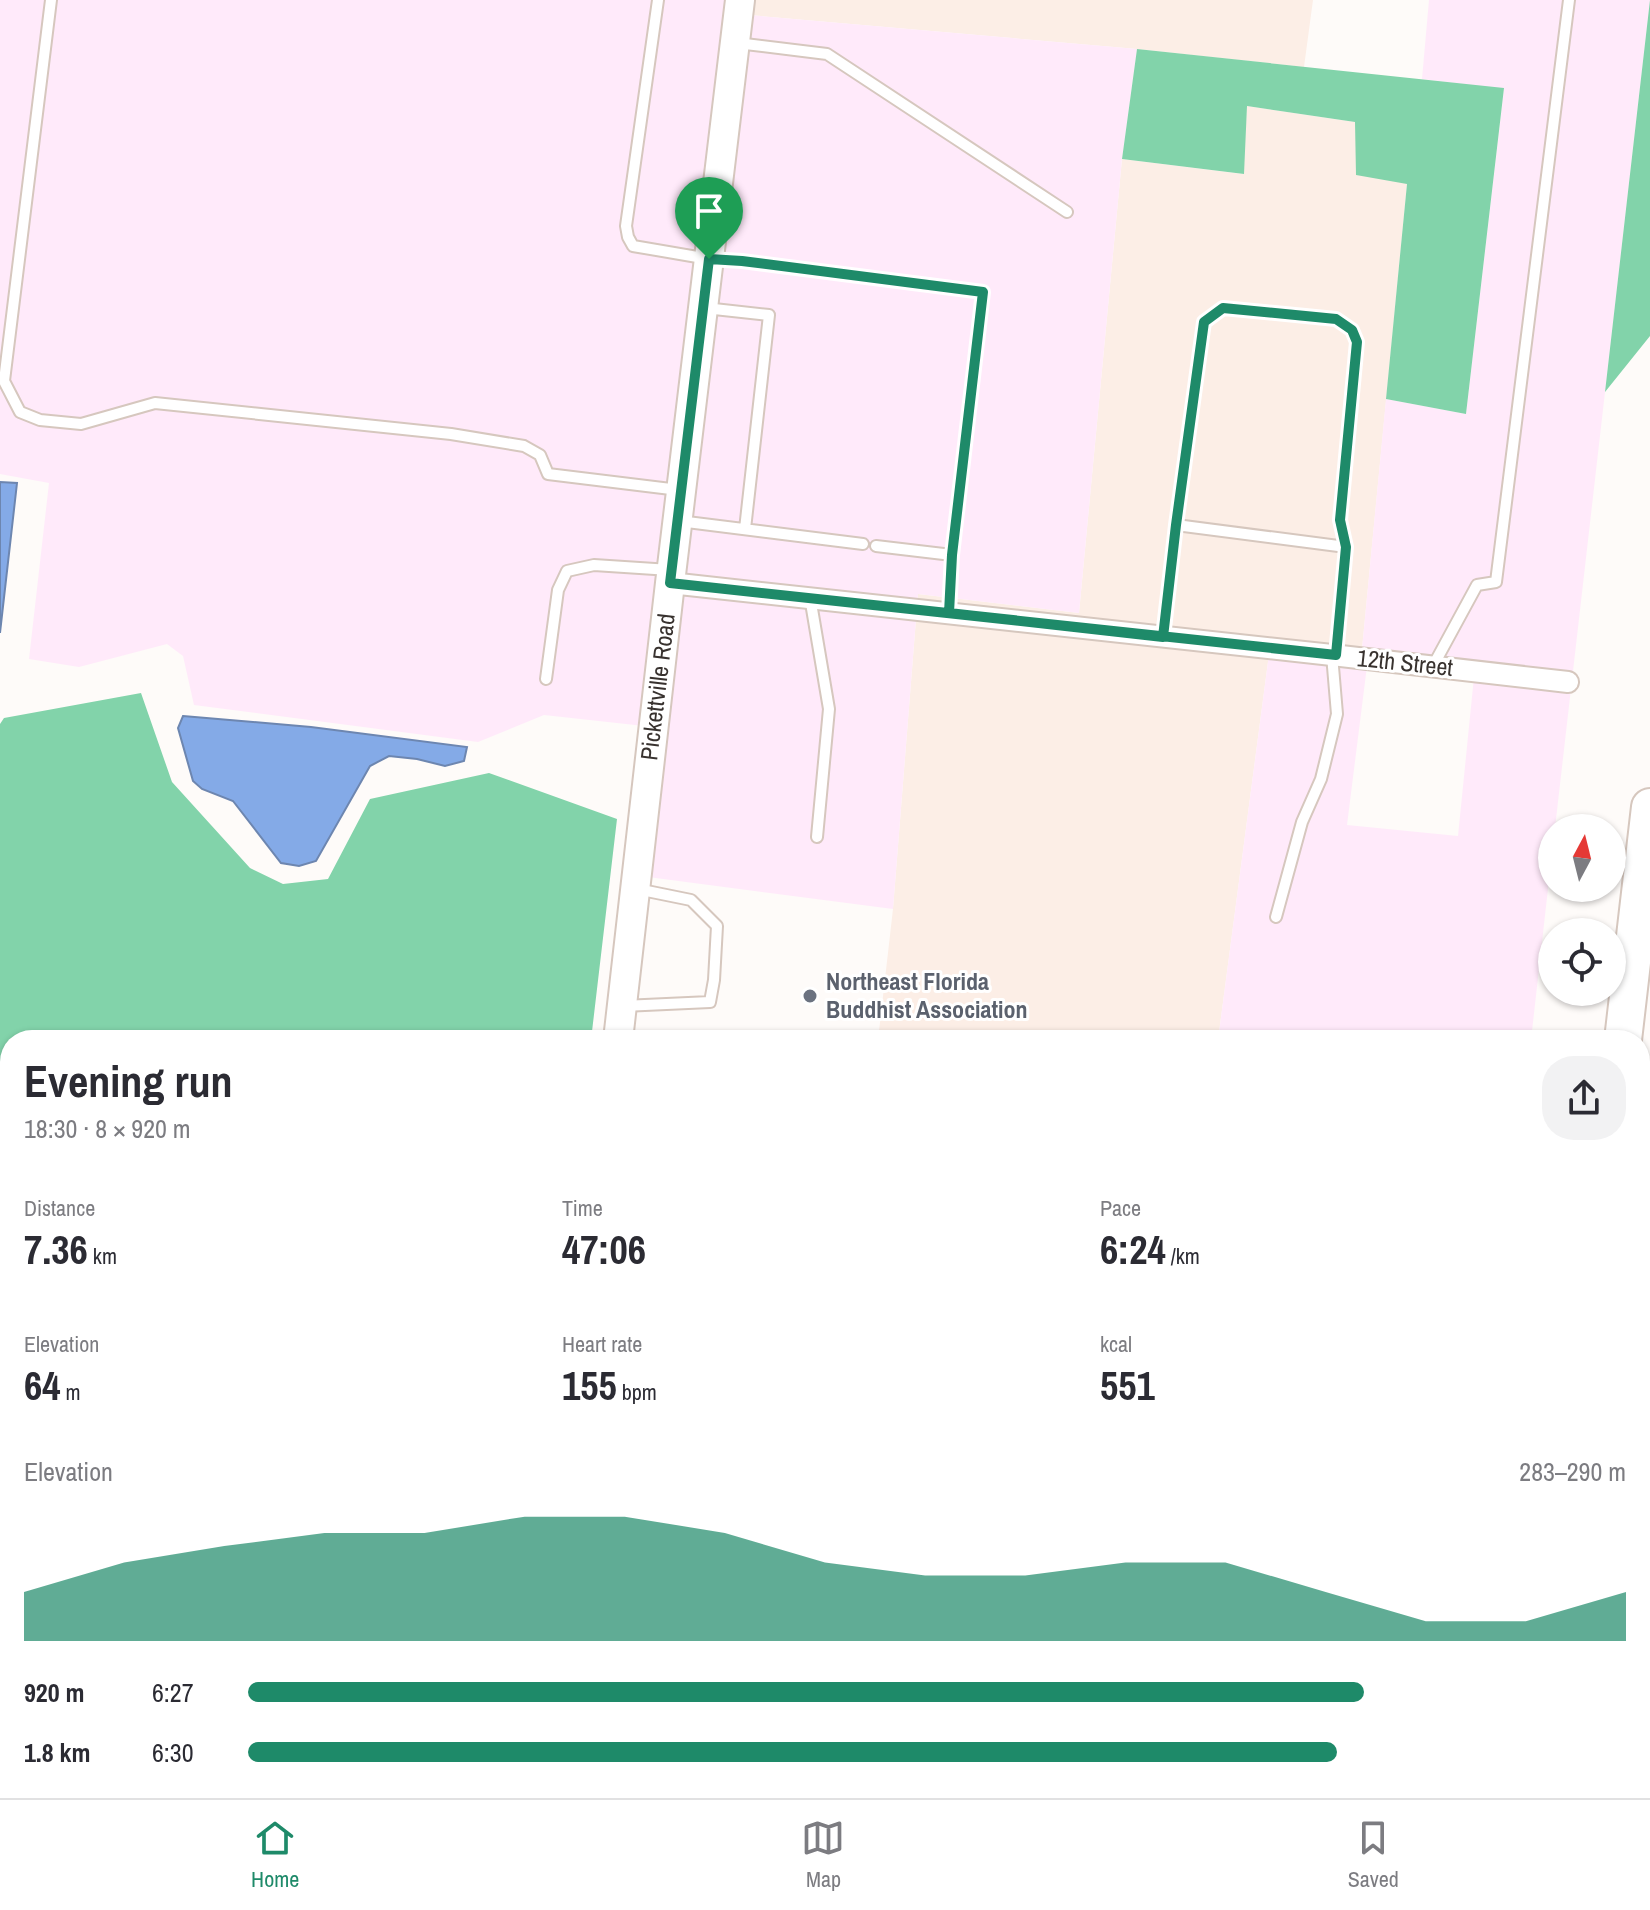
<!DOCTYPE html>
<meta charset="utf-8">
<style>
:root{--surface:#fff;--page:#f2f2f3;--text:#2b2b33;--muted:#7c7c81;--line:#e1e1e2;--accent:#1e8a69}
body{margin:0;font-family:"Archivo Narrow",sans-serif;background:var(--page);color:var(--text);height:100vh;display:flex;flex-direction:column;font-size:30px;white-space:nowrap}
*{box-sizing:border-box;margin:0}
p{font-size:26px;color:var(--muted)}
.icon{flex:none;width:44px;height:44px;fill:none;stroke:currentColor;stroke-width:2;stroke-linecap:round;stroke-linejoin:round}
.map{position:relative;flex:1;overflow:hidden}
.drawer{position:absolute;left:0px;top:1030px;width:1650px;height:768px;display:flex;flex-direction:column;background:var(--surface);border-radius:32px 32px 0 0;box-shadow:0 2px 6px #0004}
.drawer>*{flex:none}
.needle{width:52px;rotate:7deg}
.buttons{position:absolute;left:1538px;top:814px;display:grid;gap:16px}
.buttons a{display:grid;place-items:center;width:88px;height:88px;border-radius:50%;background:var(--surface);box-shadow:0 2px 6px #0004;font-size:40px}
.pin{position:absolute;display:grid;place-items:center;width:68px;height:68px;color:#fff;margin:-82px -34px;border-radius:50% 50% 50% 0;rotate:-45deg;box-shadow:0 0 8px #0007}
.pin .icon{rotate:45deg}
.round{display:grid;place-items:center;flex:none;width:84px;height:84px;border-radius:32px;background:var(--page)}
.head{display:flex;align-items:center;justify-content:space-between;height:136px;padding:0 24px}
h1{font-size:44px;font-weight:700;line-height:60px}
.stats{display:grid;grid-template-columns:repeat(3,1fr);gap:12px;height:136px;padding:8px 24px}
.stats div{display:grid;align-content:center}
.stats b{font-size:40px;font-weight:700}
.stats small{font-size:22px;font-weight:400}
.stats p{font-size:22px}
.chart{height:224px;padding:16px 24px}
.chart p{display:flex;justify-content:space-between}
.chart svg{width:100%;height:144px;margin-top:8px;fill:var(--accent);opacity:.7}
ul{padding:0 24px;list-style:none;font-size:26px}
li{display:grid;grid-template-columns:128px 96px 1fr;align-items:center;height:60px}
li i{height:20px;border-radius:10px;background:var(--accent)}
.menu{display:flex;justify-content:space-around;align-items:center;height:112px;border-top:2px solid var(--line);background:var(--surface);font-size:22px;color:var(--muted)}
.menu a{display:grid;justify-items:center;gap:4px}
.menu .active{color:var(--accent)}
.map>svg:first-child{display:block}
</style>
<div class="map">
<svg width="1650" height="1798" viewBox="0 0 1650 1798">
<rect width="100%" height="100%" fill="#fefbf9"/>
<path fill="#fceee6" d="M751,0H1313L1304,67L1137,49L749,15Z
M1247,106L1355,122L1407,184L1362,649L1271,639L1218,1040H878L893,909L918,594L1079,613L1122,159L1243,174Z"/>
<path fill="#ffeafa" fill-rule="evenodd" d="M0,0H731L644,726L544,715L478,742L194,705L183,656L167,644L79,667L29,659L49,483L0,474Z
M1429,0H1650L1555,828H1552V853L1531,1040H1218L1271,639L1362,649L1386,399L1466,414L1504,89L1422,79ZM1367,666L1474,677L1458,836L1347,825Z
M749,15L1137,49L1122,159L1079,613L918,594L893,909L648,877Z"/>
<path fill="#82d3aa" d="M1650,0V336L1605,392Z
M1137,49L1504,88L1466,414L1386,399L1407,184L1356,175L1355,122L1247,106L1244,174L1122,159Z
M141,693L172,782L250,868L283,884L328,879L370,799L489,773L617,819L591,1040H10V1260L0,1249V724L4,718Z
M0,1456L10,1458V1740L0,1735Z"/>
<path fill="#84aae7" stroke="#6d86b0" stroke-width="2" d="M0,482L17,483L0,633Z
M183,716L311,727L467,747L464,761L445,766L417,759L389,756L370,766L316,861L299,866L281,863L233,801L202,789L193,781L178,728Z
M0,1297L10,1324V1394L0,1381Z"/>
<g fill="none" stroke-linecap="round" stroke-linejoin="round">
<defs>
<path id="lane" d="M51,0L4,381L20,412L40,420L81,424L155,403L451,434L524,446L540,455L548,474L679,490
M658,0L626,226L628,237L633,246L709,259L742,261L983,292L952,555L949,613
M737,43L827,54L1067,212
M705,308L769,315L745,529
M679,521L863,544
M1176,525L1204,322L1223,308L1336,319L1352,330L1357,342L1340,520L1346,547
M876,546L952,555
M810,597L829,709L817,837
M1163,637L1176,525L1346,547L1336,655
M1433,666L1477,585L1496,582L1569,0
M546,679L558,590L567,571L594,565L670,570
M1276,917L1302,822L1321,779L1337,714L1332,655
M623,1006L710,1002L714,980L717,926L691,900L637,889"/>
<path id="street" d="M670,583L1332,655L1568,682"/>
<path id="secondary" d="M618,1040L670,583L740,0
M531,1798L532,1788"/>
<path id="highway" d="M1623,1040L1650,807
M1640,1559L1650,1473
M1536,1798L1538,1788
M1613,1798L1614,1788"/>
</defs>
<use href="#lane" stroke="#d6c7be" stroke-width="14"/>
<use href="#street" stroke="#d6c7be" stroke-width="24"/>
<use href="#secondary" stroke="#d6c7be" stroke-width="32"/>
<use href="#highway" stroke="#d6c7be" stroke-width="40"/>
<use href="#lane" stroke="#fff" stroke-width="10"/>
<use href="#street" stroke="#fff" stroke-width="20"/>
<use href="#secondary" stroke="#fff" stroke-width="28"/>
<use href="#highway" stroke="#fff" stroke-width="36"/>
<path stroke="#8a8582" stroke-width="6" stroke-dasharray="10 10" stroke-linecap="butt" d="M0,1760L10,1763
M1640,1780H1650
M132,1788L266,1793L754,1788"/>
</g>
<g fill="none" stroke-linecap="round" stroke-linejoin="round">
<defs>
<path id="route" d="M709,259L670,583C892,607 1114,631 1336,655L1346,547L1340,520L1357,342L1352,330L1336,319L1223,308L1204,322L1176,525L1163,637L949,613L952,555L983,292L742,261L709,259"/>
</defs>
<use href="#route" stroke="#fff" stroke-width="16"/>
<use href="#route" stroke="#1e8a69" stroke-width="10"/>
</g>
<circle fill="#6b7280" stroke="#fff" stroke-width="3" cx="810" cy="996" r="8"/>
<g text-anchor="middle" stroke-width="6" stroke-linejoin="round" paint-order="stroke">
<g font-size="24" fill="#38322f" stroke="#fff">
<text transform="translate(1405 663) rotate(6)" y="8">12th Street</text>
<text transform="translate(658 687) rotate(-83)" y="8">Pickettville Road</text>
</g>
<g font-size="24" font-weight="bold" fill="#5b616d" stroke="#fff" text-anchor="start">
<text x="826" y="990">Northeast Florida<tspan x="826" dy="28">Buddhist Association</tspan></text>
</g>
</g>
</svg>
<div class="buttons">
<a><svg class="needle" viewBox="-14 -14 28 28"><path d="M0-13l5 13h-10z" fill="#e53935"/><path d="M0 13l5-13h-10z" fill="#7c7c81"/></svg></a>
<a><svg class="icon" aria-label="locate" viewBox="0 0 24 24"><circle cx="12" cy="12" r="6"/><path d="M12 2v4M12 18v4M2 12h4M18 12h4"/></svg></a>
</div>
<div class="pin" style="left:709px;top:259px;background:#1e9e55"><svg class="icon" aria-label="arrive" viewBox="0 0 24 24"><path d="M6 21V4h12l-3 4 3 4H6"/></svg></div>
<section class="drawer">
<div class="head"><div><h1>Evening run</h1><p>18:30 · 8 × 920 m</p></div><a class="round"><svg class="icon" aria-label="share" viewBox="0 0 24 24"><path d="M12 15V3M7 8l5-5 5 5M5 13v7h14v-7"/></svg></a></div>
<div class="stats">
<div><p>Distance</p><b>7.36<small> km</small></b></div>
<div><p>Time</p><b>47:06</b></div>
<div><p>Pace</p><b>6:24<small> /km</small></b></div>
</div>
<div class="stats">
<div><p>Elevation</p><b>64<small> m</small></b></div>
<div><p>Heart rate</p><b>155<small> bpm</small></b></div>
<div><p>kcal</p><b>551</b></div>
</div>
<div class="chart"><p><span>Elevation</span>283–290 m</p>
<svg viewBox="0 0 160 44" preserveAspectRatio="none"><path d="M0 44V29L10 20L20 15L30 11L40 11L50 6L60 6L70 11L80 20L90 24L100 24L110 20L120 20L130 29L140 38L150 38L160 29V44z"/></svg>
</div>
<ul>
<li><b>920 m</b>6:27<i style="width:81%"></i></li>
<li><b>1.8 km</b>6:30<i style="width:79%"></i></li>
</ul>
</section>
</div>
<nav class="menu">
<a class="active"><svg class="icon" aria-label="home" viewBox="0 0 24 24"><path d="M3 11l9-7 9 7M6 9v11h12V9"/></svg>Home</a>
<a><svg class="icon" aria-label="map" viewBox="0 0 24 24"><path d="M3 6l6-2 6 2 6-2v14l-6 2-6-2-6 2zM9 4v14M15 6v14"/></svg>Map</a>
<a><svg class="icon" aria-label="saved" viewBox="0 0 24 24"><path d="M7 4h10v16l-5-4-5 4z"/></svg>Saved</a>
</nav>
